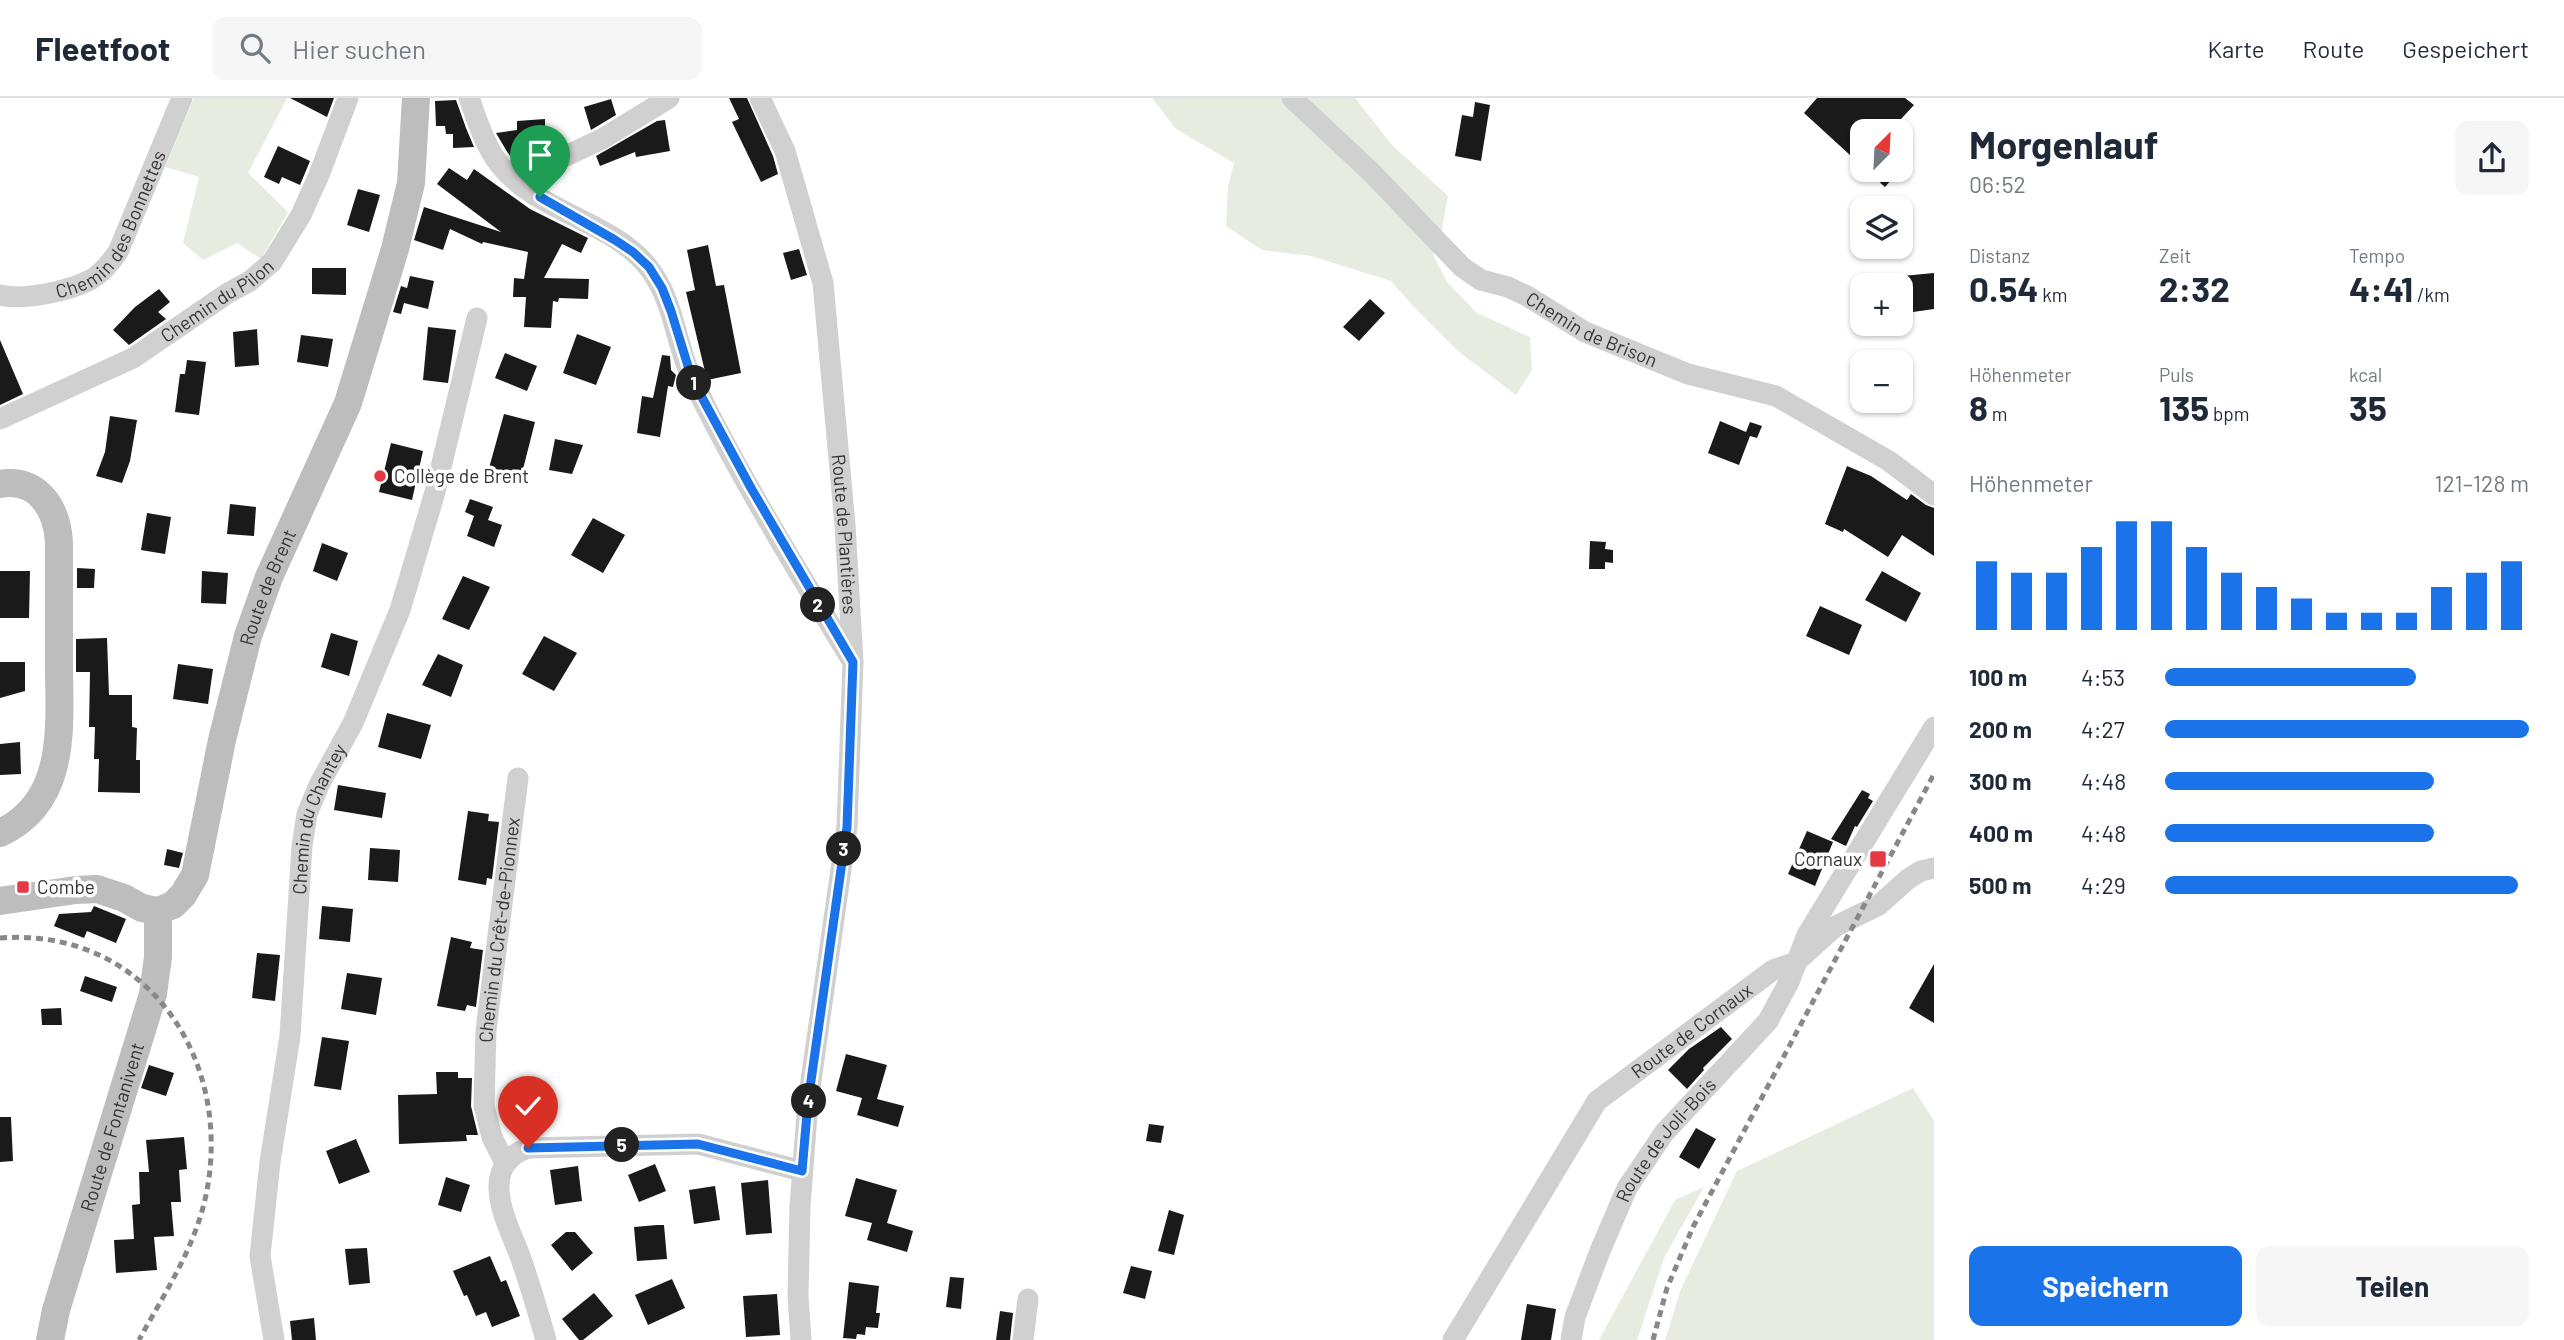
<!DOCTYPE html>
<html lang="de">
<meta charset="utf-8">
<style>
:root{--surface:#fff;--page:#f6f6f7;--text:#1f2937;--muted:#747a83;--line:#e0e1e3;--accent:#1a73e8}
body{margin:0;font-family:Barlow,sans-serif;background:var(--page);color:var(--text);height:100vh;display:flex;flex-direction:column;font-size:26px;white-space:nowrap}
*{box-sizing:border-box;margin:0}
p{font-size:23px;color:var(--muted)}
.icon{flex:none;width:38px;height:38px;fill:none;stroke:currentColor;stroke-width:2;stroke-linecap:round;stroke-linejoin:round}
.map{position:relative;flex:1;overflow:hidden}
.side{display:flex;flex-direction:column;background:var(--surface);width:630px}
.side>*{flex:none}
.needle{width:46px;rotate:24deg}
.buttons{position:absolute;left:1850px;top:21px;display:grid;gap:14px}
.buttons a{display:grid;place-items:center;width:63px;height:63px;border-radius:14px;background:var(--surface);box-shadow:0 2px 5px #0004;font-size:35px}
.pin{position:absolute;display:grid;place-items:center;width:60px;height:60px;color:#fff;margin:-72px -30px;border-radius:50% 50% 50% 0;rotate:-45deg;box-shadow:0 0 7px #0007}
.pin .icon{rotate:45deg}
.km{position:absolute;width:35px;height:35px;margin:-18px;border-radius:50%;background:#222;color:#fff;font-size:19px;line-height:35px;text-align:center}
.round{display:grid;place-items:center;flex:none;width:74px;height:74px;border-radius:14px;background:var(--page)}
.summary{display:flex;align-items:center;justify-content:space-between;height:119px;padding:0 35px}
h1{font-size:38px;font-weight:700;line-height:52px}
.metrics{display:grid;grid-template-columns:repeat(3,1fr);gap:10px;height:119px;padding:7px 35px}
.metrics div{display:grid;align-content:center}
.metrics b{font-size:35px;font-weight:700}
.metrics small{font-size:19px;font-weight:400}
.metrics p{font-size:19px}
.chart{height:196px;padding:14px 35px}
.chart p{display:flex;justify-content:space-between}
.chart svg{width:100%;height:126px;margin-top:7px;stroke:var(--accent);stroke-width:6}
.action{display:flex;gap:14px;margin-top:auto;padding:14px 35px}
.action a{flex:1;height:80px;border-radius:14px;background:var(--accent);color:#fff;font-size:28px;font-weight:700;line-height:80px;text-align:center}
.action a+a{background:var(--page);color:var(--text)}
ul{padding:0 35px;list-style:none;font-size:23px}
li{display:grid;grid-template-columns:112px 84px 1fr;align-items:center;height:52px}
li i{height:18px;border-radius:9px;background:var(--accent)}
header{display:flex;align-items:center;gap:42px;box-sizing:border-box;height:98px;padding:0 35px;background:var(--surface);border-bottom:2px solid var(--line)}
header strong{font-size:33px}
nav{display:flex;gap:38px;margin-inline-start:auto;font-size:24px}
.search{width:490px;height:63px;background:var(--page);display:flex;align-items:center;gap:18px;box-sizing:border-box;padding:0 24px;border-radius:14px;color:var(--muted);font-size:26px}
main{display:flex;flex:1;min-height:0}
.map>svg:first-child{display:block}
</style>
<header>
<strong>Fleetfoot</strong>
<div class="search"><svg class="icon" aria-label="search" viewBox="0 0 24 24"><circle cx="10" cy="10" r="6"/><path d="M15 15l6 6"/></svg>Hier suchen</div>
<nav><a>Karte</a><a>Route</a><a>Gespeichert</a></nav>
</header>
<main>
<div class="map">
<svg width="1934" height="1242" viewBox="0 0 1934 1242">
<rect width="100%" height="100%" fill="#fff"/>
<path fill="#e6ecdf" d="M194,0H287L248,75L288,114L261,161L237,145L203,162L183,145L199,79L165,69Z
M1152,0H1355L1392,47L1448,98L1442,131L1433,157L1447,184L1477,215L1530,239L1532,272L1516,297L1458,253L1414,209L1391,183L1311,158L1262,152L1226,128L1228,88L1234,65L1176,31Z
M1913,990L1934,1023V1242H1665L1681,1191L1737,1073Z
M1704,1089L1664,1160L1637,1242H1599L1675,1102Z"/>
<path fill="#1a1a1a" d="M290,0H334L327,19Z
M729,0H747L773,58L778,76L761,84L732,24L739,21Z
M1817,0H1905L1914,7L1890,33H1862V68L1804,15Z
M611,1L616,17L591,32L584,9Z
M456,2L466,30L474,49L453,50V36H446L445,28H436L435,3Z
M1475,4L1490,7L1481,63L1455,58L1462,17L1473,19Z
M545,21V53L518,66L517,62H513L506,52L496,35L517,32V23Z
M665,22L670,53L636,59L635,54L600,68L596,58L657,23Z
M278,48L310,63L300,87L282,79L279,86L264,79Z
M449,70L467,82L474,71L530,111L588,140L581,155L562,146L544,180L589,181L588,201L559,200L558,204L553,203L551,230L524,229L526,199H513L514,180L524,181L528,154L483,144L482,146L450,131L443,152L414,142L424,109L501,134L437,86Z
M1866,72H1900L1885,89Z
M358,91L380,97L369,134L347,127Z
M708,147L716,188L724,187L741,275L707,282L686,194L695,192L687,152Z
M799,151L807,177L791,182L783,155Z
M312,170H346V197L312,196Z
M1934,175V211L1906,215L1902,178Z
M410,178L434,183L428,211L404,205L401,216L393,214L401,188L407,190Z
M159,191L170,204L158,214L166,221L129,247L113,232L135,209Z
M1370,201L1385,215L1359,243L1343,229Z
M428,229L456,232L448,285L423,282Z
M257,231L259,267L235,269L233,234Z
M577,236L611,249L596,287L563,275Z
M301,237L333,241L328,269L297,264Z
M0,242L23,296L0,307Z
M505,255L537,268L527,293L495,280Z
M662,257L670,258L671,272L676,277L673,289L668,288L660,339L637,335L642,298L653,300Z
M187,262L206,264L199,317L175,314L180,276H185Z
M504,316L535,324L521,379L489,370Z
M110,318L137,322L130,363L122,385L96,378L105,354Z
M1720,323L1746,334L1750,324L1762,328L1757,340L1750,338L1739,367L1708,355Z
M555,341L583,347L572,376L549,372Z
M391,345L423,353L412,402L379,394Z
M1847,368L1871,378L1907,402L1911,396L1926,407L1934,410V458L1902,437L1888,459L1844,431L1843,434L1825,426Z
M470,401L493,409L488,422L502,427L494,449L467,438L474,418L465,414Z
M230,406L256,409L254,438L227,436Z
M147,415L171,419L165,456L141,452Z
M593,420L625,437L603,475L571,457Z
M1590,443L1606,444L1605,451L1613,452V465L1605,464V471H1589Z
M322,445L348,455L337,483L313,473Z
M77,470L95,471L94,490H77Z
M0,473H30L29,520H0Z
M202,473L228,475L226,506L201,505Z
M1882,473L1921,495L1906,524L1865,502Z
M463,478L490,489L469,532L442,521Z
M1820,508L1862,527L1849,557L1806,538Z
M331,535L358,543L349,578L321,569Z
M544,538L577,555L554,593L522,576Z
M107,540L109,597H132V629L137,630L136,662H140V695L98,694L99,661H94L95,629H89L90,574H76V541Z
M438,556L463,567L451,599L422,587Z
M0,564H25V593L0,600Z
M178,566L213,571L208,606L173,601Z
M387,615L431,627L421,661L378,649Z
M20,644L21,676L0,677V646Z
M338,687L386,695L382,720L334,712Z
M1862,692L1870,696L1868,700L1873,703L1857,729L1855,728L1846,748L1831,741Z
M468,713L489,716L488,723L499,724L492,781L487,780L486,787L458,782Z
M1807,733L1833,744L1815,788L1788,776Z
M370,750L400,752L398,784L368,782Z
M167,751L183,755L179,770L164,767Z
M94,808L126,821L116,845L87,833L84,840L54,828L59,816L91,814Z
M322,808L353,811L350,844L319,841Z
M451,839L472,844L470,850L483,852L476,909L467,907L465,913L437,908Z
M257,855L280,857L275,903L252,900Z
M1934,866V925L1909,910Z
M347,875L382,880L376,917L341,911Z
M85,878L117,889L112,904L80,893Z
M61,910L62,927H42L41,911Z
M1721,929L1732,941L1703,970L1704,972L1687,991L1668,972L1689,951Z
M322,939L349,943L341,992L314,988Z
M846,956L887,967L877,1001L904,1008L898,1029L857,1017L862,1000L836,993Z
M149,967L174,975L166,998L141,990Z
M436,974H458V980H472L471,1008L478,1037H466L467,1043L399,1046L398,997L437,996Z
M0,1019H11L13,1063L0,1064Z
M1149,1026L1164,1028L1161,1045L1146,1043Z
M1696,1030L1716,1041L1699,1071L1679,1059Z
M184,1039L187,1071L179,1072L181,1104H171L174,1138L154,1139L157,1172L116,1175L114,1142L134,1141L132,1107L140,1106L139,1074H149L146,1042Z
M356,1041L370,1074L339,1086L326,1053Z
M655,1066L666,1093L639,1104L628,1077Z
M578,1068L582,1103L555,1107L550,1072Z
M446,1079L470,1087L461,1114L438,1107Z
M856,1080L897,1092L887,1125L913,1133L907,1154L867,1142L872,1125L845,1118Z
M768,1082L772,1135L746,1137L741,1085Z
M715,1088L720,1122L694,1126L689,1092Z
M1169,1112L1184,1117L1174,1157L1158,1153Z
M657,1127H664L667,1161L637,1163L634,1129Z
M566,1134H575L593,1155L572,1173L551,1147Z
M367,1150L370,1185L349,1187L345,1151Z
M490,1158L501,1184L506,1182L520,1218L492,1229L486,1214L476,1218L467,1197L464,1198L453,1173Z
M1131,1168L1152,1173L1145,1201L1123,1195Z
M950,1179L964,1180L961,1211L946,1209Z
M672,1181L685,1210L648,1227L635,1197Z
M849,1184L879,1188L876,1215H880L878,1230L866,1229L865,1237L857,1236L856,1241L843,1240Z
M594,1195L613,1218L583,1242H579L562,1221Z
M777,1196L780,1237L746,1239L743,1198Z
M1527,1206L1556,1211L1551,1242H1521Z
M1000,1213L1013,1215L1010,1242H996Z
M314,1220L316,1242H292L290,1223Z"/>
<g fill="none" stroke-linecap="round" stroke-linejoin="round">
<g stroke="#d0d0d0" stroke-width="21">
<path d="M469,0C477,22 485,48 500,67C538,115 611,122 648,169C675,203 675,246 693,283C739,378 796,470 851,561"/>
<path id="s1" d="M760,0L785,53L823,185L845,427L853,564L847,729L808,1004L800,1108L798,1198L801,1242"/>
<path id="s2" d="M1292,0L1371,74L1462,169L1481,182L1508,189L1527,198L1585,234L1688,276L1776,298L1889,363L1934,397"/>
<path d="M515,82L602,41L669,0"/>
<path id="s3" d="M0,197C23,203 70,193 92,181C103,174 111,164 118,154L182,0"/>
<path id="s4" d="M0,321L133,260L228,195L250,183L272,164L301,117L319,77L348,0"/>
<path id="s5" d="M505,1065L492,1039L484,1008L486,932L518,680"/>
<path id="s6" d="M274,1242L260,1158L270,1064L290,938L302,748L307,716L319,687L353,625L400,512L435,394L477,220"/>
<path d="M546,1242C538,1214 530,1186 520,1158C512,1137 500,1114 499,1091C498,1070 510,1056 528,1050L698,1046L802,1073"/>
<path d="M1023,1242L1028,1201"/>
<path id="s7" d="M1453,1242L1597,1003L1773,872L1796,864L1836,828L1879,807L1908,781L1921,773L1934,770"/>
<path id="s8" d="M1571,1242L1575,1219L1600,1153L1627,1090L1664,1035L1768,923L1789,884L1807,837L1934,629"/>
</g>
<g stroke="#bdbdbd" stroke-width="28">
<path d="M0,386C38,379 57,411 59,444C59,484 59,524 59,563C59,626 69,703 0,735"/>
<path id="s9" d="M0,803L76,792L97,791L124,800L142,810L158,813L173,807L183,797L195,777L222,642L248,538L269,479L348,305L395,151L411,85L416,0"/>
<path id="s10" d="M50,1242L56,1212L153,896L158,859V813"/>
</g>
<path stroke="#888" stroke-width="5" stroke-dasharray="7 5" stroke-linecap="butt" d="M0,840C147,829 234,962 206,1097C195,1150 164,1196 139,1242
M1653,1242L1667,1190L1693,1129L1934,676"/>
</g>
<g fill="none" stroke-linecap="round" stroke-linejoin="round">
<defs>
<path id="route" d="M528,1050L698,1046L802,1073L808,1004L847,729L853,564L751,390L692,281L671,213L662,190L649,169L633,154L615,142L540,99"/>
</defs>
<use href="#route" stroke="#fff" stroke-width="14"/>
<use href="#route" stroke="#1a73e8" stroke-width="9"/>
</g>
<g fill="#e63946" stroke="#fff" stroke-width="2.5">
<circle cx="380" cy="378" r="7"/>
<rect x="1869" y="752" width="18" height="18" rx="3.5"/>
<rect x="16" y="782" width="14" height="14" rx="3.5"/>
</g>
<g text-anchor="middle" stroke-width="7" stroke-linejoin="round" paint-order="stroke">
<g font-size="19" fill="#333" stroke="#fff">
<text dy="7" stroke="none"><textPath href="#s3" startOffset="149">Chemin des Bonnettes</textPath></text>
<text dy="7" stroke="none"><textPath href="#s4" startOffset="248">Chemin du Pilon</textPath></text>
<text dy="7" stroke="none"><textPath href="#s2" startOffset="385">Chemin de Brison</textPath></text>
<text dy="7" stroke="none"><textPath href="#s1" startOffset="448">Route de Plantières</textPath></text>
<text dy="7" stroke="none"><textPath href="#s9" startOffset="514">Route de Brent</textPath></text>
<text dy="7" stroke="none"><textPath href="#s6" startOffset="528">Chemin du Chantey</textPath></text>
<text dy="7" stroke="none"><textPath href="#s5" startOffset="238">Chemin du Crêt-de-Pionnex</textPath></text>
<text dy="7" stroke="none"><textPath href="#s7" startOffset="397">Route de Cornaux</textPath></text>
<text dy="7" stroke="none"><textPath href="#s10" startOffset="222">Route de Fontanivent</textPath></text>
<text dy="7" stroke="none"><textPath href="#s8" startOffset="224">Route de Joli-Bois</textPath></text>
</g>
<g font-size="19" fill="#333" stroke="#fff" text-anchor="start">
<text x="394" y="385">Collège de Brent</text>
<text x="1862" y="768" text-anchor="end">Cornaux</text>
<text x="37" y="796">Combe</text>
</g>
</g>
</svg>
<div class="buttons">
<a><svg class="needle" viewBox="-14 -14 28 28"><path d="M0-13l5 13h-10z" fill="#e53935"/><path d="M0 13l5-13h-10z" fill="#747a83"/></svg></a>
<a><svg class="icon" aria-label="layers" viewBox="0 0 24 24"><path d="M12 4l9 5-9 5-9-5zM3 14l9 5 9-5"/></svg></a>
<a>+</a>
<a>−</a>
</div>
<div class="pin" style="left:540px;top:99px;background:#1e9e55"><svg class="icon" aria-label="arrive" viewBox="0 0 24 24"><path d="M6 21V4h12l-3 4 3 4H6"/></svg></div>
<div class="pin" style="left:528px;top:1050px;background:#d93025"><svg class="icon" aria-label="check" viewBox="0 0 24 24"><path d="M5 12l5 5 9-10"/></svg></div>
<b class="km" style="left:694px;top:285px">1</b>
<b class="km" style="left:818px;top:507px">2</b>
<b class="km" style="left:844px;top:751px">3</b>
<b class="km" style="left:809px;top:1003px">4</b>
<b class="km" style="left:622px;top:1047px">5</b>
</div>
<section class="side">
<div class="summary"><div><h1>Morgenlauf</h1><p>06:52</p></div><a class="round"><svg class="icon" aria-label="share" viewBox="0 0 24 24"><path d="M12 15V3M7 8l5-5 5 5M5 13v7h14v-7"/></svg></a></div>
<div class="metrics">
<div><p>Distanz</p><b>0.54<small> km</small></b></div>
<div><p>Zeit</p><b>2:32</b></div>
<div><p>Tempo</p><b>4:41<small> /km</small></b></div>
</div>
<div class="metrics">
<div><p>Höhenmeter</p><b>8<small> m</small></b></div>
<div><p>Puls</p><b>135<small> bpm</small></b></div>
<div><p>kcal</p><b>35</b></div>
</div>
<div class="chart"><p><span>Höhenmeter</span>121–128 m</p>
<svg viewBox="0 0 160 44" preserveAspectRatio="none"><path d="M5 44V20M15 44V24M25 44V24M35 44V15M45 44V6M55 44V6M65 44V15M75 44V24M85 44V29M95 44V33M105 44V38M115 44V38M125 44V38M135 44V29M145 44V24M155 44V20"/></svg>
</div>
<ul>
<li><b>100 m</b>4:53<i style="width:69%"></i></li>
<li><b>200 m</b>4:27<i style="width:100%"></i></li>
<li><b>300 m</b>4:48<i style="width:74%"></i></li>
<li><b>400 m</b>4:48<i style="width:74%"></i></li>
<li><b>500 m</b>4:29<i style="width:97%"></i></li>
</ul>
<div class="action"><a>Speichern</a><a>Teilen</a></div>
</section>
</main>
